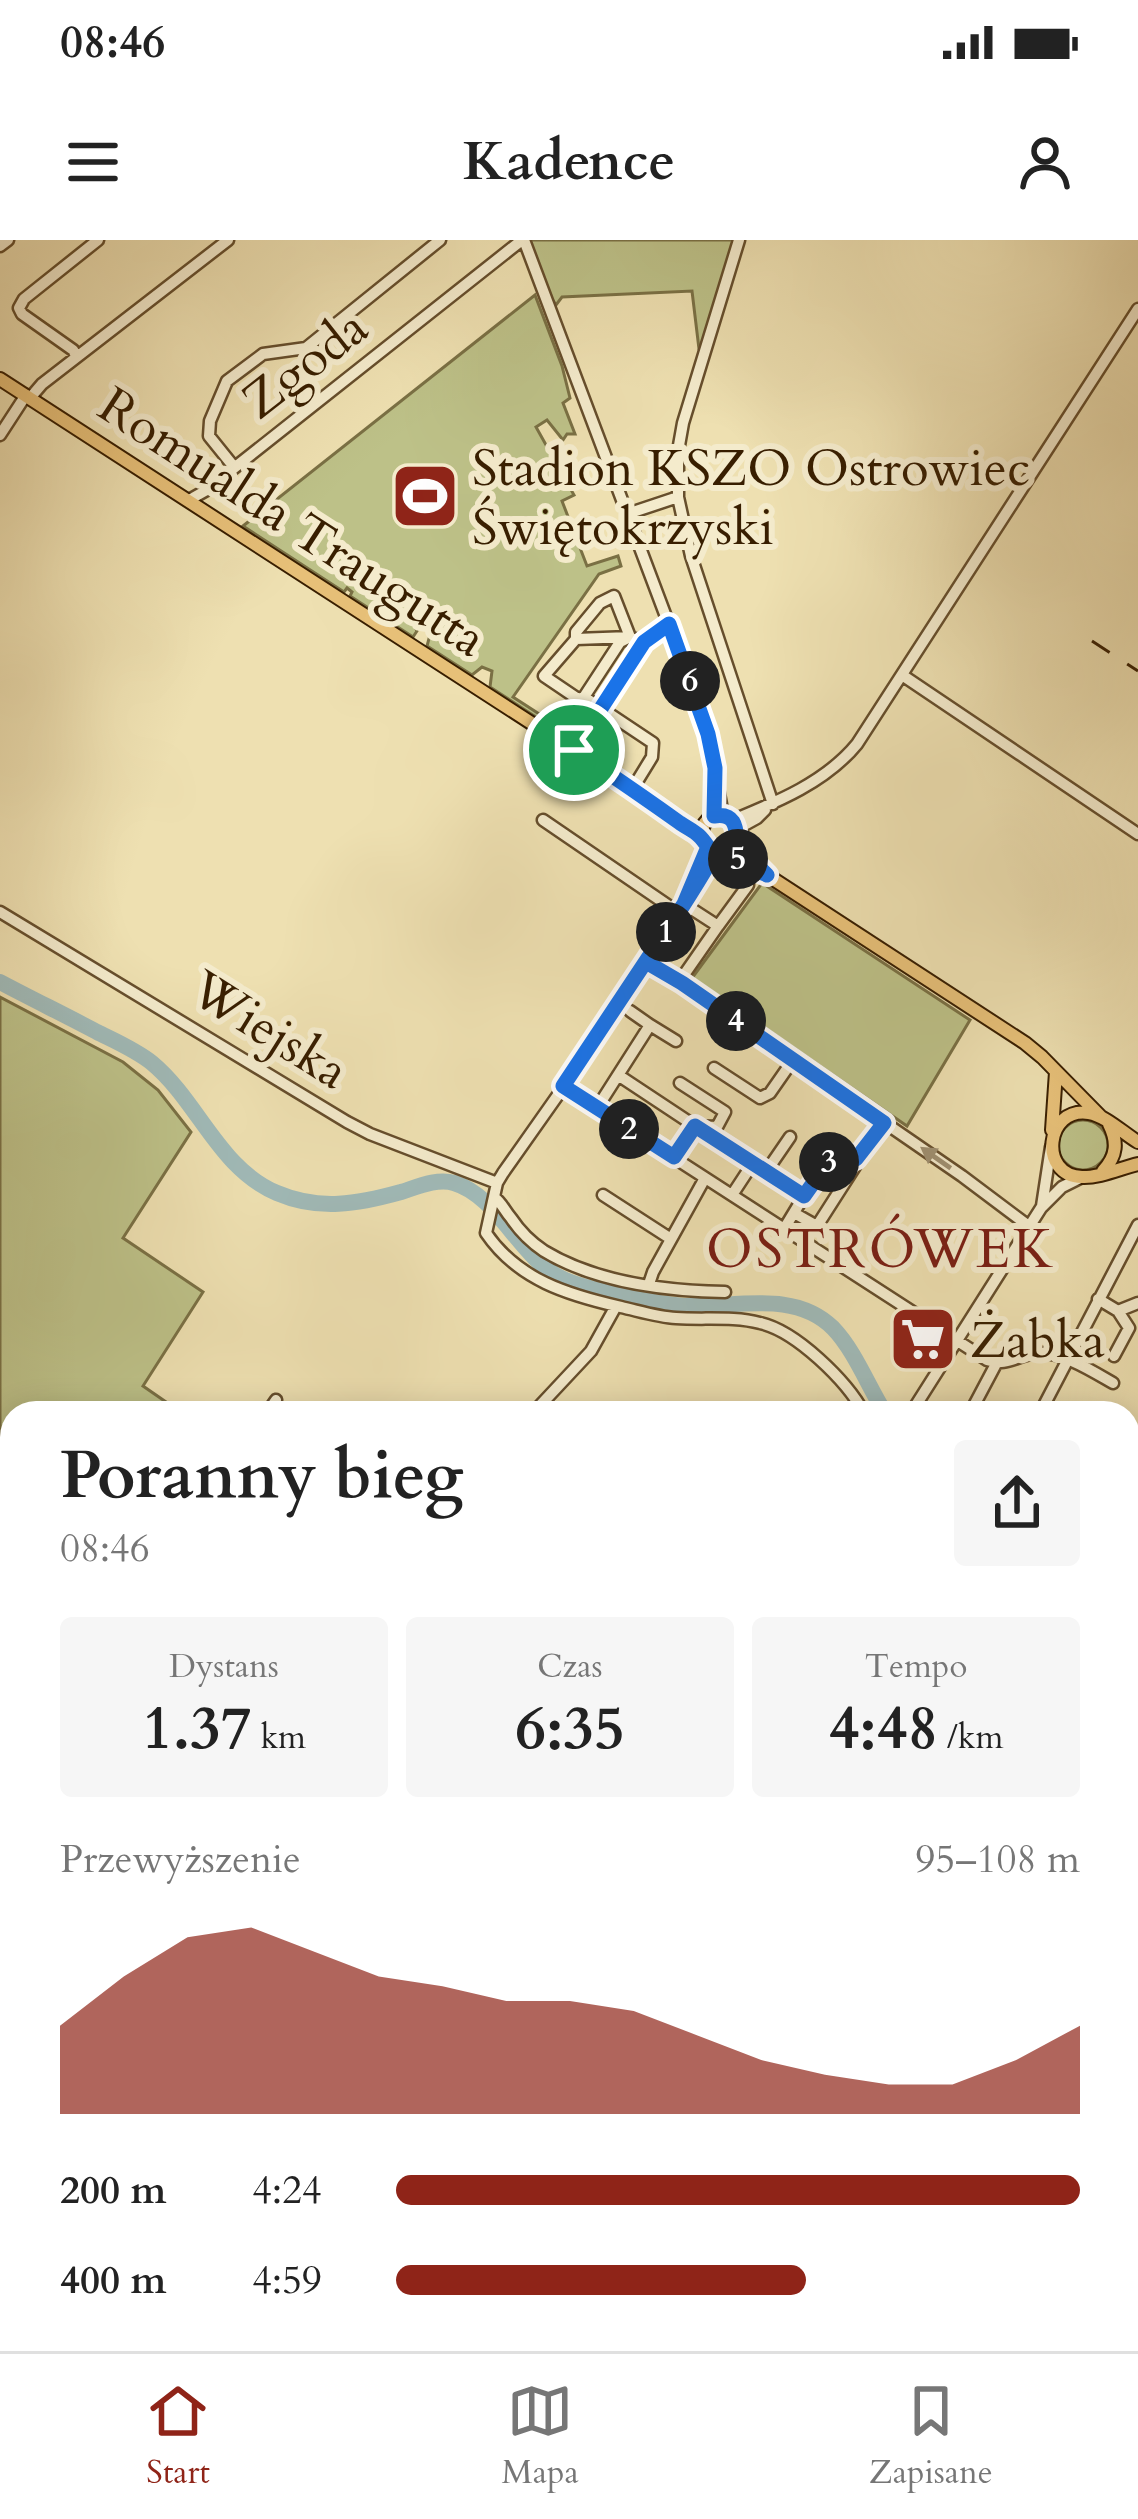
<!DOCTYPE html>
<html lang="pl">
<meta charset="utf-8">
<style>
:root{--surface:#fff;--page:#f6f6f6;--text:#222;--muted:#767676;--line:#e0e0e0;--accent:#8f2418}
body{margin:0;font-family:Cardo,serif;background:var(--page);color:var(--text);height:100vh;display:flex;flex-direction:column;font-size:45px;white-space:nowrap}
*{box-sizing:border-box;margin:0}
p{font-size:39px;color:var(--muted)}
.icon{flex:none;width:66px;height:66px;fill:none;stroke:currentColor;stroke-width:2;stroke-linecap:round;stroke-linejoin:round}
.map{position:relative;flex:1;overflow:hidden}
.sheet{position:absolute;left:0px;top:1161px;width:1140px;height:951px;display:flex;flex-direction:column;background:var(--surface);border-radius:36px 36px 0 0;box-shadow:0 6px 30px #0003}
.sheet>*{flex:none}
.pin{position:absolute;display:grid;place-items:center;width:102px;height:102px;color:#fff;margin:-51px;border:6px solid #fff;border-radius:50%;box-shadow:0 3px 12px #0007}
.km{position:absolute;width:60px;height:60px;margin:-30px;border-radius:50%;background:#222;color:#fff;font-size:33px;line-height:60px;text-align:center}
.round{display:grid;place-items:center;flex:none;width:126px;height:126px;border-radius:12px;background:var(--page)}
.summary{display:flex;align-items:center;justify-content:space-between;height:204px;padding:0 60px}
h1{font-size:66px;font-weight:700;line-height:90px}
.figures{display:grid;grid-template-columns:repeat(3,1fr);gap:18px;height:204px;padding:12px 60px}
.figures div{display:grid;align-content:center;border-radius:12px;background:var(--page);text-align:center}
.figures b{font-size:60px;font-weight:700}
.figures small{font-size:33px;font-weight:400}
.figures p{font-size:33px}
.chart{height:336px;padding:24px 60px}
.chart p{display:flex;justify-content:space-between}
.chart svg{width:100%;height:216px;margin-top:12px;fill:var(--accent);opacity:.7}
ul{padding:0 60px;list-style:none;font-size:39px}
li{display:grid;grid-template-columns:192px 144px 1fr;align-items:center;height:90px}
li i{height:30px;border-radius:15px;background:var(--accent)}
.status{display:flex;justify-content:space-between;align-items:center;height:84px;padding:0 60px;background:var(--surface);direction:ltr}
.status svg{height:33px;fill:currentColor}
header{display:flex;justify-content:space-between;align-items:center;height:156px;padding:0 60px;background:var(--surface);font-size:54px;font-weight:700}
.menu{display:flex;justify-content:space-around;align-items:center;height:168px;border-top:3px solid var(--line);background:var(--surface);font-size:33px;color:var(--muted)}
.menu a{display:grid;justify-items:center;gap:6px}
.menu .current{color:var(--accent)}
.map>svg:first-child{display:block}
</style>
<div class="status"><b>08:46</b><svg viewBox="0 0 49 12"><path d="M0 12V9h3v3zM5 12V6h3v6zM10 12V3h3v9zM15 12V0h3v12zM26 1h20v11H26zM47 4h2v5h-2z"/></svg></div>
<header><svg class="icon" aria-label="menu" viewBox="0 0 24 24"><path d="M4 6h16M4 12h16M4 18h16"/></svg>Kadence<svg class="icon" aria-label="person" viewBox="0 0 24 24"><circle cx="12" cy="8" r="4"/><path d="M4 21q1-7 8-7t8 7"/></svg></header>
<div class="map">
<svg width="1138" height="2111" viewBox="0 0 1138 2111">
<rect width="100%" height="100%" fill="#eee0b1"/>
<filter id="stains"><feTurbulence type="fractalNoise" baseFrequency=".00167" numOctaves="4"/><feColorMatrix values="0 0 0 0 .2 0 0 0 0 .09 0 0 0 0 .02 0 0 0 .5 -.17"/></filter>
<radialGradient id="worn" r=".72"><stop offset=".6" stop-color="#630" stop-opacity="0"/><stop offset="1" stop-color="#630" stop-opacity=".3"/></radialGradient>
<path fill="#bdc188" stroke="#7a7044" stroke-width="3" d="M524,0H739L705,110L699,109L692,51L562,57L556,65L540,41Z
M535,55L562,126L570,158L563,163L575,194H567L563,200L547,180L536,187L574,255L562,261L587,326L618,316L621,326L599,334L513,457L578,499L574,502L490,447L492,431L482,427L472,435L427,406L431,391L424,379L414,385L417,391L413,397L350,356L352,352L347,348L344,352L243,286Z
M762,643L970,780L907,886L692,738Z
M0,757L123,822L158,850L191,892L123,998L203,1052L143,1146L182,1173H12V1353L0,1370Z
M1058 905a25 25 0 1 1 50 0a25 25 0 1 1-50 0Z
M1128,1740L1138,1742V2111H914L918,2100H1128Z"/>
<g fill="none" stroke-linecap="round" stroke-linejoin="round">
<path stroke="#a0bab8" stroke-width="16" d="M0,742C32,759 65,775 97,792C115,801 136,810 152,823C198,861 219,929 277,953C319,971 358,964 401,952C417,947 437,938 454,943C498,956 519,1017 561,1038C584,1050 659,1064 685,1066C734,1068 794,1049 833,1088C855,1111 868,1146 885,1173
M1128,1441L1138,1431
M861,2111L865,2100"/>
<defs>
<path id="minor" d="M524,0L691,443L708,494L723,575
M739,0L683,183L678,211V257L691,316L773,564
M0,6L8,0
M77,117L73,110L22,74L19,68L24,59L98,0
M30,158L42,144L228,0
M0,195L26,155
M234,227L209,196L210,181L227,141L263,114L306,108L440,0
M189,260L205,251L522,0
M627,274L678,257
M576,399V392L600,363L614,356L630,397L620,402L584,457L653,503L652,517L633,548
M902,435L1138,594
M584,457L578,459L544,436L576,399L630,397L643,402
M574,510L643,402L669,384
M714,576V537
M543,580L679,673
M733,580C777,562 826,542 857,504L1138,69
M737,589L757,578L765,570
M716,611L706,632L577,828L503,933L497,943L486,993C518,1040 568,1055 621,1067C639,1071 658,1077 676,1078C704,1080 733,1076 760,1083C796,1091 847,1141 864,1173
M695,638L708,607
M684,664L718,686L686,732
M0,672L347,882L370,894L497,943
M718,686L748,645
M646,722L682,743L962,936L1030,987
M630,771L650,785
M714,828L760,858L770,853L793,820
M618,835L695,886L717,887L725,872L680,843
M563,846L987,1120C1007,1127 1017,1115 1036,1113C1061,1111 1092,1131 1113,1143
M597,868L650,785L676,801
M674,917L695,886L804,956L784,989
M766,932L790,897
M603,955L671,999
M732,955L753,923
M804,956L838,908L856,919L884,883
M494,957C502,963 504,970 511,978C519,990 532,1003 544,1011C595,1042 665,1051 725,1052
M1042,966L1051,907
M794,973L817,986L856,925V919
M649,1044L653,1032L705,938
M1098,1059L1118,1071L1138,1063
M1114,1116L1129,1088L1118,1071
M936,1171L940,1173
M267,1173L276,1160
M533,1173L591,1111L616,1066
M911,1173L1041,968L1062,947L1082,937
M970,1173L996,1124
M1040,1173L1138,985
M0,1381L12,1364
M0,1486L12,1495
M0,1840L12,1848
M549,2100L557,2106
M304,2111L311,2100"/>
<path id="major" d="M0,139L664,569L682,585L702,594
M702 593a18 18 0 1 1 36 0a18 18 0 1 1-36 0Z
M736,602L767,635L1025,803L1042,817L1101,877
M1052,890L1056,832
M1138,902C1123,893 1106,876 1089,873C1045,866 1038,936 1082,937C1099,938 1121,928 1138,924
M1103,931C1117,916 1118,902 1109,884
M1128,1386L1138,1374
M604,2111L612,2100"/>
</defs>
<use href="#minor" stroke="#664e2c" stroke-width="15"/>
<use href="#major" stroke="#381e00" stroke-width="16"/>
<use href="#minor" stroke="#f4ebcc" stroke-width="10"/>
<use href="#major" stroke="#e7c078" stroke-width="12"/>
<path stroke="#381e00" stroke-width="3" stroke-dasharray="21 21" stroke-linecap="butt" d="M1092,401L1138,431
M1128,1348L1138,1334
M574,2111L582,2100"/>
</g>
<defs><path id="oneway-solid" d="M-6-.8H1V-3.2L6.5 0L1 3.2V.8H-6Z" transform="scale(3)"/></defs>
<use fill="#9f8f70" href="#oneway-solid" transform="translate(936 918) rotate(-145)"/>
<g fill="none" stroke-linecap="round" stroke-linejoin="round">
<defs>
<path id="route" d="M574,510C610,534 645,558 680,583C695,593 698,592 708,607L684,664L563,846L674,917L695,886L804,956L838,908L856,919L884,883L682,743L646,722C670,686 695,649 716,611L727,610L746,626L767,635L738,606C736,590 737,572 714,576L715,528L708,494L669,384L644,402L574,510"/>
</defs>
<use href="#route" stroke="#fff" stroke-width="24"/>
<use href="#route" stroke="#1a73e8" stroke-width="15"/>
</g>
<defs>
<symbol id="stadium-square" viewBox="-11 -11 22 22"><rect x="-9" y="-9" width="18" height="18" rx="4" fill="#8f2418" stroke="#f4ebcc"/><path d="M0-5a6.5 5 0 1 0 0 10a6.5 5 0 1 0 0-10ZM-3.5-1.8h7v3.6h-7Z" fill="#fff"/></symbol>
<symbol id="supermarket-square" viewBox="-11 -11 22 22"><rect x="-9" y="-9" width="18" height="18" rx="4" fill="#8f2418" stroke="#f4ebcc"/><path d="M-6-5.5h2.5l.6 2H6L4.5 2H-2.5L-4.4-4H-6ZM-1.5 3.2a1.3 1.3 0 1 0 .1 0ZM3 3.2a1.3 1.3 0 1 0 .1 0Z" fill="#fff"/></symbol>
</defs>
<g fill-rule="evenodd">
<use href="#stadium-square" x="387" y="218" width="76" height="76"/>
<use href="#supermarket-square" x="885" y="1061" width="76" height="76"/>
</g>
<g text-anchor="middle" stroke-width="12" stroke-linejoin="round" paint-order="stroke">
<g font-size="51" fill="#381e00" stroke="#f4ebcc">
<text transform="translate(304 123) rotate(-38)" y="18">Zgoda</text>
<text transform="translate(293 281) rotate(33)" y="18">Romualda Traugutta</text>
<text transform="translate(270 789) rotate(32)" y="18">Wiejska</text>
</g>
<g font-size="51" fill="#381e00" stroke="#f4ebcc" text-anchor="start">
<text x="472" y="245">Stadion KSZO Ostrowiec<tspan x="472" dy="59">Świętokrzyski</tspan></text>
<text x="970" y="1117">Żabka</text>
</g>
<g font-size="54" letter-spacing="3" fill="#7a1f14" stroke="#f4ebcc">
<text x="881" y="1027">OSTRÓWEK</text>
</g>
</g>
<rect width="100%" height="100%" filter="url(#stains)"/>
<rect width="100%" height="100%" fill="url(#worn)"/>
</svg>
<div class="pin" style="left:574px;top:510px;background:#1e9e55"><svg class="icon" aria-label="arrive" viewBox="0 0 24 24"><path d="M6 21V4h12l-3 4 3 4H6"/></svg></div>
<b class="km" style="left:666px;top:692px">1</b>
<b class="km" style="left:629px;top:889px">2</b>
<b class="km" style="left:829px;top:922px">3</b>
<b class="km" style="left:736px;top:781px">4</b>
<b class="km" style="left:738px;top:619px">5</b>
<b class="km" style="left:690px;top:441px">6</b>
<section class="sheet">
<div class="summary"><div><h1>Poranny bieg</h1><p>08:46</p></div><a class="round"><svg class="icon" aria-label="share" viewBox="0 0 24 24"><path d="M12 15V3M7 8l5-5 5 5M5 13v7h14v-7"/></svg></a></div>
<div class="figures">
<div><p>Dystans</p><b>1.37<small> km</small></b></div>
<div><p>Czas</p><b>6:35</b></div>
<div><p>Tempo</p><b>4:48<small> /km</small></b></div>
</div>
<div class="chart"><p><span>Przewyższenie</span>95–108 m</p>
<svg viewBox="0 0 160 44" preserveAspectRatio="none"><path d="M0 44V26L10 16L20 8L30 6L40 11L50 16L60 18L70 21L80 21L90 23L100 28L110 33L120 36L130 38L140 38L150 33L160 26V44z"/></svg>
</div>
<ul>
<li><b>200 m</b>4:24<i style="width:100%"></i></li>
<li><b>400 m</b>4:59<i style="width:60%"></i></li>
</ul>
</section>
</div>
<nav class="menu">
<a class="current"><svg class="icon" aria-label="home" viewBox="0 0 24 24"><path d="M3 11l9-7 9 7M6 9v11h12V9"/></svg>Start</a>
<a><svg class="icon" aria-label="map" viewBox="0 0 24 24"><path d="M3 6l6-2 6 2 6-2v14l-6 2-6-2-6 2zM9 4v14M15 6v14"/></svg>Mapa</a>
<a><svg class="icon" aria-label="saved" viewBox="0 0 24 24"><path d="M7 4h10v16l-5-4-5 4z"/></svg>Zapisane</a>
</nav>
